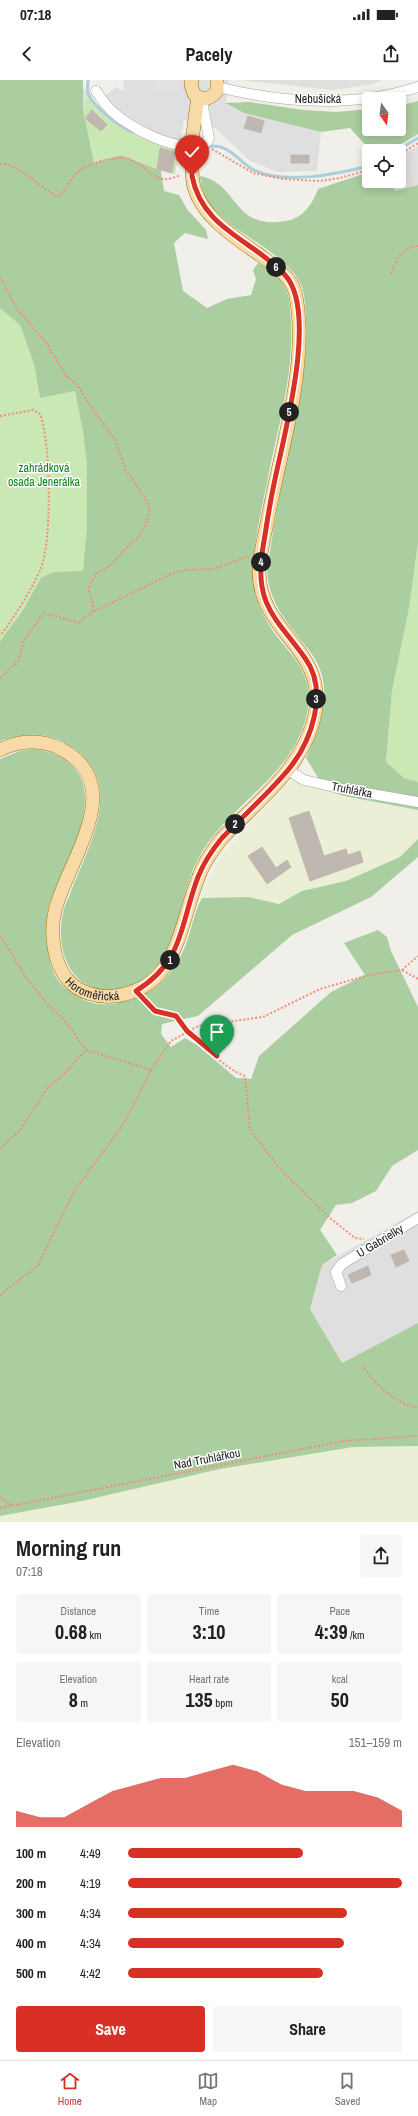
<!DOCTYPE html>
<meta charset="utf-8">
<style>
:root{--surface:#fff;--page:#f6f6f6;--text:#202124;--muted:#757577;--line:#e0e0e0;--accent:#d93025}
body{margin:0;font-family:"Archivo Narrow",sans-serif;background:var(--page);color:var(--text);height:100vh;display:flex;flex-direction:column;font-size:15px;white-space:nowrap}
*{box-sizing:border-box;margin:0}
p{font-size:13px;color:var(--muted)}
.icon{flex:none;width:22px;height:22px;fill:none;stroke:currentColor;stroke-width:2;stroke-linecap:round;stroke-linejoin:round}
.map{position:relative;height:1442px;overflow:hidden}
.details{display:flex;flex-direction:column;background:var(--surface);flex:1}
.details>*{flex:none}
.needle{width:26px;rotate:166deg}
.fabs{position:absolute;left:362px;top:12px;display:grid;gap:8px}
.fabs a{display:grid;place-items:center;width:44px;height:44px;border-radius:4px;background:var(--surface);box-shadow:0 2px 10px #0003;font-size:20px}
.pin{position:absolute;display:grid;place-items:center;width:34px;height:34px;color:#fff;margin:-41px -17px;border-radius:50% 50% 50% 0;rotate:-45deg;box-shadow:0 0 4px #0007}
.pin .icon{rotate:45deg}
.km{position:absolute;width:20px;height:20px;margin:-10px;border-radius:50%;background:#222;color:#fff;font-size:11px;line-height:20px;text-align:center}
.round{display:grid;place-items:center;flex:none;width:42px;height:42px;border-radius:4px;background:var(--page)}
.headline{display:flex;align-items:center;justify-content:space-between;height:68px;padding:0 16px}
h1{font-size:22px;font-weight:800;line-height:30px}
.stats{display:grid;grid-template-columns:repeat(3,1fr);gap:6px;height:68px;padding:4px 16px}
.stats div{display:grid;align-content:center;border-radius:4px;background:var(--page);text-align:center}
.stats b{font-size:20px;font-weight:800}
.stats small{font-size:11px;font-weight:400}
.stats p{font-size:11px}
.chart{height:112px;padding:8px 16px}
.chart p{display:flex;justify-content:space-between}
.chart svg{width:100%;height:72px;margin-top:4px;fill:var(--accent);opacity:.7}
.primary-button{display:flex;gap:8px;margin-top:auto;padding:8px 16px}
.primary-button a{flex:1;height:46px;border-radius:4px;background:var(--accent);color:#fff;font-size:16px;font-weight:800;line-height:46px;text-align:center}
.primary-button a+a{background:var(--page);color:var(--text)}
ul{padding:0 16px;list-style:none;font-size:13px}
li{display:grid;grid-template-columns:64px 48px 1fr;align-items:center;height:30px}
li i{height:10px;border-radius:5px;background:var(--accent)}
.status{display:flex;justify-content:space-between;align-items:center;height:28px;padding:0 20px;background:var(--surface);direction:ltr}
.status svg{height:11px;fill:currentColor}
header{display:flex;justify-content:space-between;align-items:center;height:52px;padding:0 16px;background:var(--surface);font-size:18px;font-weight:800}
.dock{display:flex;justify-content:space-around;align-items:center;height:56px;border-top:1px solid var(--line);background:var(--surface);font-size:11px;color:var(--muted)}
.dock a{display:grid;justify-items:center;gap:2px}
.dock .current{color:var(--accent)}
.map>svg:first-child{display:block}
</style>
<div class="status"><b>07:18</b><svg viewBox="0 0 49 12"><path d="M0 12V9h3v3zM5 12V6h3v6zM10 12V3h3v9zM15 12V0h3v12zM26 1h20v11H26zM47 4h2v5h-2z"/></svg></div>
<header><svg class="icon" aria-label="back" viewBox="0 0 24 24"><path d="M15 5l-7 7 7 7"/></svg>Pacely<svg class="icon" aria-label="share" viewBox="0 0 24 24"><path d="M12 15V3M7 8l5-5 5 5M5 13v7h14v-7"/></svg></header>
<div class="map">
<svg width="418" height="1442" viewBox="0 0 418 1442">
<rect width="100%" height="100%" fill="#f1efe9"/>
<path fill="#e0dfdf" d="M124,0H229L226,24L244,33L321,52L317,91L278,92L250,81L215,48L184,40L175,94L161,91L121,75L94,83L83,29V8L98,26L105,16L116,7L123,11Z
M240,0H383L373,4L332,10Z
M418,66V105L395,111L389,101H399V77Z
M418,1131V1243L342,1283L310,1230L322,1185Z"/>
<path fill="#ebefd6" d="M294,698L344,716L418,730V759L400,777L346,801L302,811L279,824L249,817L202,818L203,811L223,773Z
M418,1366V1442H0V1436L82,1421L220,1389L353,1367Z"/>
<path fill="#c9e8b3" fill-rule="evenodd" d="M87,15C108,42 142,65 177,68L179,71L175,94L172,93L175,72L160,68L158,90L121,75L94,83L83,29ZM90,32L94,36L96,34L106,45L101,51L87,40L86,36Z
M0,228L20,245L34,284L40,318L75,311L83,352L87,385V446L83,492H53L41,498L21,533L0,561Z
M418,463V702L404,698L386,682L392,611L409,528Z"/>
<path fill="#abcea0" d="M0,0H83V29L94,83L121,75L161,91L164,111L179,115L187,129L206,150L208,159L185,153L174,163L183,211L207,228L227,219L251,215L256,199L253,190L258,183C269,191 282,199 287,212C291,222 290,233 291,242C294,296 277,350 267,403C262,426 257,450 254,474C250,502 256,525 271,548C292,579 315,591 307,633C294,698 225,725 197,781C177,820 179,886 131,905C80,925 53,880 63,833C64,826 69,818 71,811C90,764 127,700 69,665C47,651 23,653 0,661V561L21,533L41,498L53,492L83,491L87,446V385L83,352L75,311L40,318L34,284L20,245L0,228Z
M418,21V54L390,71H371L350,48L321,52L244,33L225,23L249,22L304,30L336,32L369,29V49H399V26Z
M369,92V101H389L395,111L418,105V463L409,528L392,611L386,682L404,698L418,702V730L344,716L325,709L306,678C322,645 335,605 311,573C291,546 269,526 267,491C271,462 276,433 282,404C293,349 309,293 306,237C305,227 305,216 302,207C283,162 203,149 200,96C239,103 232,151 286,141C303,138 312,125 318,109Z
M32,669C54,670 79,683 84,707C90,741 68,777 56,808C53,815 49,823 48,830C45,845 46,861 49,876C51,890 57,903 69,911C81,920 96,926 111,924C149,919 172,900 186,864C192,848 194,832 202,818L249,817L279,824L302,811L346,801L400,777L418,759V777L371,817L292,855L198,936L162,944L161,954L171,967L185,958L197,965L236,998L251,999L259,976L331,912L365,895L344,863L378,850L387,857L391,871L418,927V1070L392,1086L376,1111L352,1123L336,1125L320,1150L337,1175L322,1185L310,1229L342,1283L418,1243V1366L353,1367L220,1389L82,1421L0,1436V679L19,671Z"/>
<path fill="#e2e2e2" d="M154,0H180V10L154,9Z"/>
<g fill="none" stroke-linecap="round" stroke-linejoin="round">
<path stroke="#accedc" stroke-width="3" d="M88,0C88,4 87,9 88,13C94,28 118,45 132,52
M195,70C201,70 207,66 213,66C231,66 240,83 254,90C286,105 337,94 369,86
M396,71L418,58"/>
</g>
<path fill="#bfb8b2" stroke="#c3b7ac" d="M92,30L107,45L101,51L87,40L86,37Z
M248,36L264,41L261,53L244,48Z
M160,68L175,72L172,93L157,89Z
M291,75H309V83H291Z
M309,731L324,776L346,769L348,775L360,771L363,782L310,801L289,738Z
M262,767L276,788L287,780L291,787L267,804L248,776Z
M404,1170L409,1181L396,1187L391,1175Z
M368,1186L371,1195L352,1203L348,1195Z"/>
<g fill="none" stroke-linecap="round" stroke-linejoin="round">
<defs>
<path id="minor" d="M218,7C281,23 355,28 418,7
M96,11C100,16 103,22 107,26C125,47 180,76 207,62L209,58L203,27L204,19
M288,690L304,700L343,709L418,722
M341,1206L336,1192L342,1184L418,1138"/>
<g id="major">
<path d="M192,0L191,5L194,14C202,21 210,20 217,11V0"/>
<path d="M192,60L198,17"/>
<path id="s1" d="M0,670C18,660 43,659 61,669C130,705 67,781 55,831C50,852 53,883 68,900C79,913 98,918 115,916C179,908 179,844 199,796C204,782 213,770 222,758C257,722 305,686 315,634C327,567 260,554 259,492C259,474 265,456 268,438C279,378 302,305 299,244C298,233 298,219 294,209C288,195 276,187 264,178C239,160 203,139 194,107C191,95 192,83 192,71"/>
</g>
</defs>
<use href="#minor" stroke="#a6a6a6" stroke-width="11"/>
<use href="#major" stroke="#987208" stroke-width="14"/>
<path stroke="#f38d78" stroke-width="2" stroke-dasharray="2 2" stroke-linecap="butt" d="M212,69L253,93L283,99L320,101L340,98L369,90
M399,75L418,63
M0,84C15,81 43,110 58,117C67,109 70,98 79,91C89,83 117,75 129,79C151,87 154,108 180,95
M391,194C396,179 401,169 418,166
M0,197L17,229L47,264L66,296L77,304L91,327L115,359L125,389L145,418L150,430L145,447L137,459L131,463L110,486L97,493L90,504L89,511L93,526L92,533
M0,336L33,330L40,334C51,362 52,461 41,488C34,506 12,541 0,556
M0,598L18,582L24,560L44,533L80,543L85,537L95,531L173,493L186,490L213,489L249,476
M0,855L27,899L48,925L65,941L86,970L151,990L171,961L198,946L263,937L320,909L369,895L402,890L418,899
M402,890L418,876
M143,920L155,931L176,936C189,954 224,989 245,996L250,1050L281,1090L331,1139L355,1158L364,1159
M0,1069L20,1050L47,1008L63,995L86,970
M0,1215L38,1185L73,1113L124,1043L151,990
M362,1286C375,1303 396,1326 418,1327
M0,1417L12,1425
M0,1428L344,1361L418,1356"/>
<use href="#minor" stroke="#fff" stroke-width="10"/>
<use href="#major" stroke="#f8daa8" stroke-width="13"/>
<defs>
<path id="major-bridge" d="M192,71V60"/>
</defs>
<use href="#major-bridge" stroke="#987208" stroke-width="14" stroke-linecap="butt"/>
<use href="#major-bridge" stroke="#f8daa8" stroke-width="13"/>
</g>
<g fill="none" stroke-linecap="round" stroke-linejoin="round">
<defs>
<path id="route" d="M192,96C202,149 253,160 285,195C319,232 283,358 274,404C269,427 266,450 262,473C255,526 277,539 305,578C329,611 312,661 288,690C268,714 244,735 222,758C212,770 204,782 198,797C180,844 184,882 136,911L155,931L176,936L187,951L217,976"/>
</defs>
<use href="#route" stroke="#fff" stroke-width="8"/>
<use href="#route" stroke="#d93025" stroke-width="5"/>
</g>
<g text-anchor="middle" stroke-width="3" stroke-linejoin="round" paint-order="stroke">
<g font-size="12" fill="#222" stroke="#fff">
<text x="318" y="23">Nebušická</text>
<text transform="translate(352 710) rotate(11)" y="4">Truhlářka</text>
<text dy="4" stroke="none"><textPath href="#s1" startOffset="345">Horoměřická</textPath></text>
<text transform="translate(380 1161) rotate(-31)" y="4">U Gabrielky</text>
<text transform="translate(207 1379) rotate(-11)" y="4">Nad Truhlářkou</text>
</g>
<g font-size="12" fill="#127e22" stroke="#fff">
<text x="44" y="392">zahrádková<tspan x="44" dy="14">osada Jenerálka</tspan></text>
</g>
</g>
</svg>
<div class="fabs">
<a><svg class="needle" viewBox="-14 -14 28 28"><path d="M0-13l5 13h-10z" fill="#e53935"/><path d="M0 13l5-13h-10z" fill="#757577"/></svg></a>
<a><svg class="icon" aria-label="locate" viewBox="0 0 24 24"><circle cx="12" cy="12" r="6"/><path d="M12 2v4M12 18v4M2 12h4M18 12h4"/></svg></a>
</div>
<div class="pin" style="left:217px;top:976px;background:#1e9e55"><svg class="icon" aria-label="arrive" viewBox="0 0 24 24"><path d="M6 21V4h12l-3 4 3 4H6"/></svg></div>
<div class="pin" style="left:192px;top:96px;background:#d93025"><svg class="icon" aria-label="check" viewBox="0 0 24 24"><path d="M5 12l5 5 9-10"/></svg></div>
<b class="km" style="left:170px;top:880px">1</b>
<b class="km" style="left:235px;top:744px">2</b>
<b class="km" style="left:316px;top:619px">3</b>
<b class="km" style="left:261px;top:482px">4</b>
<b class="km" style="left:289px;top:332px">5</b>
<b class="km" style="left:276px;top:187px">6</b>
</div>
<section class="details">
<div class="headline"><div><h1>Morning run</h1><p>07:18</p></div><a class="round"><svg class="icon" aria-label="share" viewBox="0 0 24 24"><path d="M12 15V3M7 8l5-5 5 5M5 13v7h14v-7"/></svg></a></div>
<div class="stats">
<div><p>Distance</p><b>0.68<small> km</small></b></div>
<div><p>Time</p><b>3:10</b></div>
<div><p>Pace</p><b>4:39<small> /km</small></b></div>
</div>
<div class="stats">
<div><p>Elevation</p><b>8<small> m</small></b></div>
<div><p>Heart rate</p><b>135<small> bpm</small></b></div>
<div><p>kcal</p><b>50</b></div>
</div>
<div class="chart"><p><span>Elevation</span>151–159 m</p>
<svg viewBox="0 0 160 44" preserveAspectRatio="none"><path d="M0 44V34L10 38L20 38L30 30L40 22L50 18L60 14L70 14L80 10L90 6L100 10L110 18L120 22L130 22L140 22L150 26L160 34V44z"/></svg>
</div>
<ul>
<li><b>100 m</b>4:49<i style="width:64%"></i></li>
<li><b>200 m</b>4:19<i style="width:100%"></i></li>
<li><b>300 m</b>4:34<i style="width:80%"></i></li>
<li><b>400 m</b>4:34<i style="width:79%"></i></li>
<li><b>500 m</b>4:42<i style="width:71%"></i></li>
</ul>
<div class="primary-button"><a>Save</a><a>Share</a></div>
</section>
<nav class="dock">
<a class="current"><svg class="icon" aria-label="home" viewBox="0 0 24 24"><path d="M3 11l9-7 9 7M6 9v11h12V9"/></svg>Home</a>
<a><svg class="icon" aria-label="map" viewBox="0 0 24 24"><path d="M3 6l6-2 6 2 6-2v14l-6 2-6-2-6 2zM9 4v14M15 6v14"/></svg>Map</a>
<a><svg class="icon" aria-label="saved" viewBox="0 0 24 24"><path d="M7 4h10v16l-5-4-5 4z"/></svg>Saved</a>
</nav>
